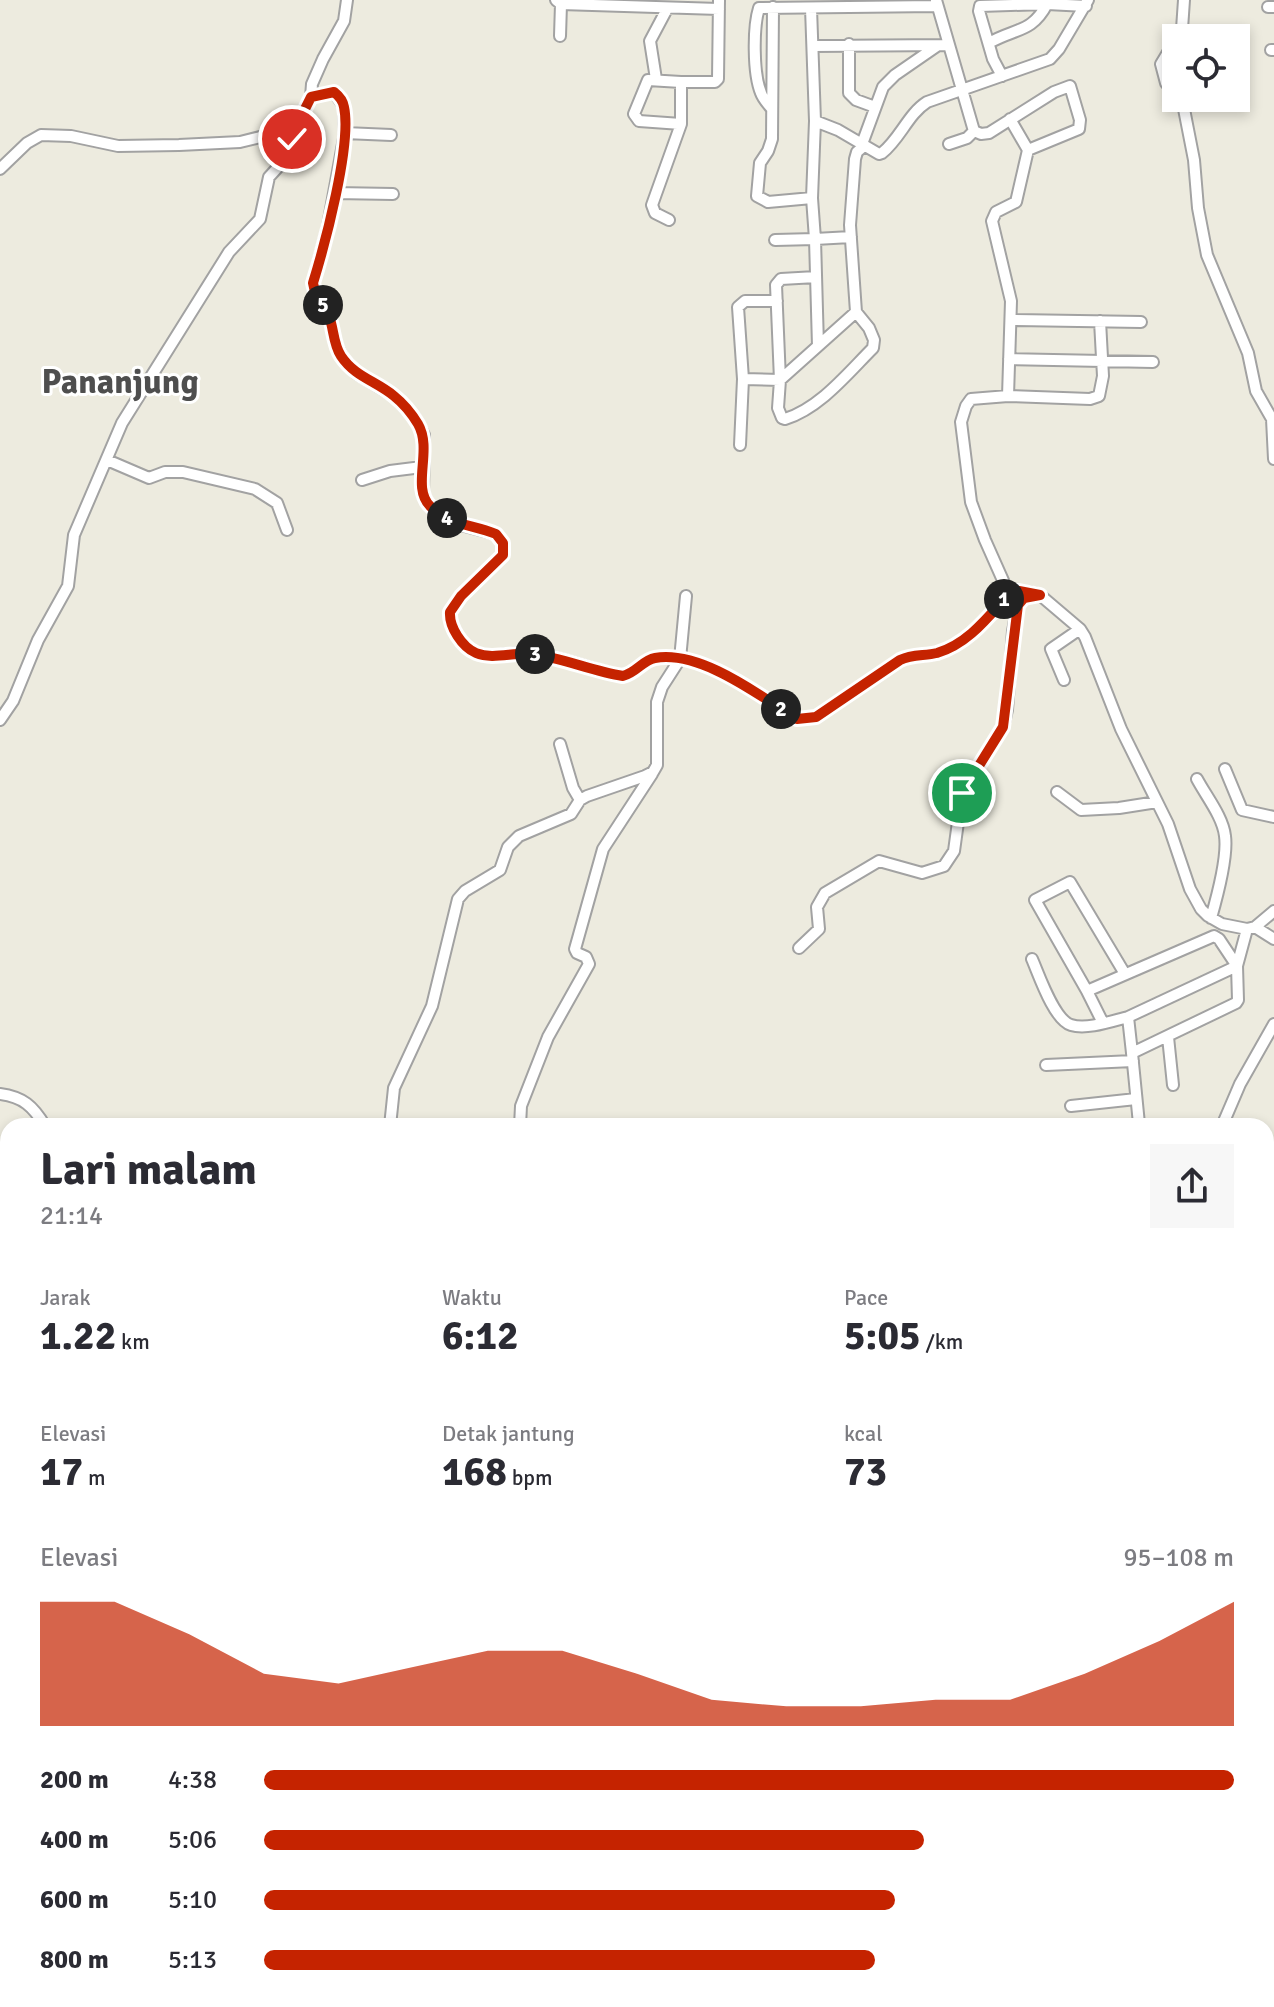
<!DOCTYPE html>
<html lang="id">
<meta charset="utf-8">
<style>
:root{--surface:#fff;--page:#f7f7f7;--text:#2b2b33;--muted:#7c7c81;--accent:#c52300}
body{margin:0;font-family:Signika,sans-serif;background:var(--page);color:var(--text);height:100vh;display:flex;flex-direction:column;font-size:30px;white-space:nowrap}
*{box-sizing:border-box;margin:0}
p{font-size:26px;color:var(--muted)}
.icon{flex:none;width:44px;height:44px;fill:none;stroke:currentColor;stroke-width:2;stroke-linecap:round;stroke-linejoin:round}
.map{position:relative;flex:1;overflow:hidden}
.details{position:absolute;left:0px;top:1118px;width:1274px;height:890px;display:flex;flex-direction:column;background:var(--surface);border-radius:24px 24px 0 0;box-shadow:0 4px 12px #0003}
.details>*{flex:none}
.fabs{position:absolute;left:1162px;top:24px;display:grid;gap:16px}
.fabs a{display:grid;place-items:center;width:88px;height:88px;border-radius:0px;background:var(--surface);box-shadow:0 4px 12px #0003;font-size:40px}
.pin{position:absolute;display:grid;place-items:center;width:68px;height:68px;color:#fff;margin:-34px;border:4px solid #fff;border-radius:50%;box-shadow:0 2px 8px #0007}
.km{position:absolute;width:40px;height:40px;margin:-20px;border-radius:50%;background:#222;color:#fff;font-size:22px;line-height:40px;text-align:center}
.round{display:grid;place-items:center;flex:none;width:84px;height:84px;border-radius:0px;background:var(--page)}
.headline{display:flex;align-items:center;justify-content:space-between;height:136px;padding:0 40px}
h1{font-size:44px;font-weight:800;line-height:60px}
.figures{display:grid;grid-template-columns:repeat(3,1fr);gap:12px;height:136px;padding:8px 40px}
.figures div{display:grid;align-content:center}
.figures b{font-size:40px;font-weight:800}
.figures small{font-size:22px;font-weight:400}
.figures p{font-size:22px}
.chart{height:224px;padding:16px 40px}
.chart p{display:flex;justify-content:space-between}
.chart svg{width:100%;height:144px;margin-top:8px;fill:var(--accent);opacity:.7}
ul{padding:0 40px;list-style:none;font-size:26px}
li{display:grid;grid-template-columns:128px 96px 1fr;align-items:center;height:60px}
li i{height:20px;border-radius:10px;background:var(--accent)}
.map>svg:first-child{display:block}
</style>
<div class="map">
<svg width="1274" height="2007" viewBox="0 0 1274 2007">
<rect width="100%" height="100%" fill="#edebdf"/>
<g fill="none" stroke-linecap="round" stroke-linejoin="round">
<defs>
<path id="minor" d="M556,0L561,4L719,9
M936,0L974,131L981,134L989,133L1054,92L1070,86L1080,120L1079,129L1028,150
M773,7L772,139L768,151L760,163L757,196L768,202L812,198
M1268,7H1274
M560,36L561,4
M989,43C1015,28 1032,33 1047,4
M849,44V93L856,100L875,107
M813,46L948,45
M1271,50H1274
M1002,76L993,59L979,11L980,6L1047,4L1086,6
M656,79L650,41L667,9
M681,82L648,80L634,114L639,121L681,124
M1176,95L1166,83L1161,64L1182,29L1184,0
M311,97L334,92L344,106L345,133L327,231L313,283L314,291L329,317L336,344L342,357L356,373L394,396L414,417L424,435L423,493L429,506L457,524L496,534L503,543V555L461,596L450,612C449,626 462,647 476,653C491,659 509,653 525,653C559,655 590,670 623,676C636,673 643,660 656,658C700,650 760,696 797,719L816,717L900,660C912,654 924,657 937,653C968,644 988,617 1009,594C1020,590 1029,591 1040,595L1080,629L1085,637L1121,729L1168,824L1190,889L1201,909L1208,916L1222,924L1247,929L1255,927L1274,911
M1179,98L1184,109L1194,160L1198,208L1207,255L1248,353L1256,391L1272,419L1274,459
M772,109C768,104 763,99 761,93C753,74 753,27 759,8L936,6
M815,121L838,130L879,154L882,153C900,139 908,114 927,102L1050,59L1059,49L1088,0
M345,133L391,135
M862,144L883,87L895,75L937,46
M949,144L967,138L974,131
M0,169L27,143L41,135L71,136L118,146L179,145L240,142L293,129L311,97L312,84L323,59L344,21L347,0
M335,193L393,194
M669,220L655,213L652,205L681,124V82H715L718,79L719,0
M775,240L815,239L812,198L815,121L811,8
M816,277L781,279L776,285L780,380L778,408L782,418L785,419C820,408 847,374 873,348L874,340L869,328L856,312L850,225L855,159L857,152L864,146
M1011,320L1141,322
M818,346L815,239L851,237
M1009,359L1153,362
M743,379L780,380L856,312
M1008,396L1090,399L1099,396L1103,376L1100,321
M740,445L743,379L738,307L745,301H777
M107,460L149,478L165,472H183L255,489L277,503L287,530
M362,480L390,471L422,467
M1009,594L985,540L971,502L961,422L966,406L971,399L1008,396L1011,301L992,221L996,212L1016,202L1028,150L1010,119
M1064,680L1051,649L1080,629
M0,720L13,701L38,640L68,586L74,535L122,423L229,252L260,219L269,177L290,154L292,139L289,131
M560,744L573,788L580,800
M1225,769L1242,810L1274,817
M1197,779C1206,796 1223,817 1225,836C1228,857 1217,897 1211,918
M1057,792L1081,810L1119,808L1157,802
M1255,927L1274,939
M799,948L819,929L817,907L825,893L879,861L922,873L944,866L954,851L962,793L1003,727L1007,710L1013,631L1018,605L1024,598L1034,595
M1032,959C1039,975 1054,1020 1071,1025C1087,1030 1112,1021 1128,1017
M1125,974L1070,882L1035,900L1087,991L1214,936L1219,939L1237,966L1128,1017L1132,1053
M1087,991L1103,1023
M1168,1037L1173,1085
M1046,1065L1133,1061
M0,1094C23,1097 33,1106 45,1126
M1071,1106L1136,1099
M1139,1124L1132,1053L1236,1003L1238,1000L1237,966L1247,929
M390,1126L394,1088L432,1006L458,899L465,891L500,870L508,847L519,836L571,814L580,800L587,796L645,776L653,772L657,765V702L662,687L680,659L686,596
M520,1126L521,1106L548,1037L589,964L586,957L577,953L575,949L603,849L652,774
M1222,1126L1240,1084L1274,1024
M290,2000L292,2007
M772,2000L773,2007
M820,2000L822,2007
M1047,2007L1051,2000"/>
</defs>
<use href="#minor" stroke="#a2a2a2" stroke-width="14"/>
<use href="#minor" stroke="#fff" stroke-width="10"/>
</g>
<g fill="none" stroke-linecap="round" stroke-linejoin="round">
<defs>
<path id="route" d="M292,139L289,131L297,125L311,97L334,92C339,96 343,100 344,107C352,144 325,244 313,283C315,297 323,304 329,316C334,329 333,344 341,356C355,377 376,381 394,396C404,404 412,414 418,424C433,450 411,487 430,506C449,526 473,524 496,534L503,543V555L461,596L450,612C449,627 462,647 476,653C493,660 513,652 532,654C563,658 592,671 623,676C636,673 643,660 655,658C701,650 760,696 797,719L816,717L900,660C912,654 924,656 937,653C968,644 988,617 1009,594L1019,591L1040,595L1024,598L1018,605L1003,727L962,793"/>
</defs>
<use href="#route" stroke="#fff" stroke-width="16"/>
<use href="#route" stroke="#c52300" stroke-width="10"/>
</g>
<g text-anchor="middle" stroke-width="6" stroke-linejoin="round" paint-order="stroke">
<g font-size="34" font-weight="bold" fill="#4e4e4e" stroke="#fff">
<text x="120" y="393">Pananjung</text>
</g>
</g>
</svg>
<div class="fabs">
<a><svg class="icon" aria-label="locate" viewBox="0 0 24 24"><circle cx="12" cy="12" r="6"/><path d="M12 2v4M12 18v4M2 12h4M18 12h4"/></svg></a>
</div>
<div class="pin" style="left:962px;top:793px;background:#1e9e55"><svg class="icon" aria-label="arrive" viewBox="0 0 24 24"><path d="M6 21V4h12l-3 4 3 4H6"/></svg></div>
<div class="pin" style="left:292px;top:139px;background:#d93025"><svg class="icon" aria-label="check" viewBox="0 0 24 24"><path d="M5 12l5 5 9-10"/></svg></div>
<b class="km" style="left:1004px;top:599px">1</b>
<b class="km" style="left:781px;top:709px">2</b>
<b class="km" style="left:535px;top:654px">3</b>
<b class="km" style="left:447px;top:518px">4</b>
<b class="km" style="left:323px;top:305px">5</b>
<section class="details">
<div class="headline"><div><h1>Lari malam</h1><p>21:14</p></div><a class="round"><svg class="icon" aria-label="share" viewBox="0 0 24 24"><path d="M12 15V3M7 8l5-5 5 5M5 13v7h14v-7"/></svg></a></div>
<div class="figures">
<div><p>Jarak</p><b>1.22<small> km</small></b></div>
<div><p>Waktu</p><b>6:12</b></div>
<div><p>Pace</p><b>5:05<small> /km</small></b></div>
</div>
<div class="figures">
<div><p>Elevasi</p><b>17<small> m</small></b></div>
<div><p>Detak jantung</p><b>168<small> bpm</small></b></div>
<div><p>kcal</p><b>73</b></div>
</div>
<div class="chart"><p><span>Elevasi</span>95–108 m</p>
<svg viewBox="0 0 160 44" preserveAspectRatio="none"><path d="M0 44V6L10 6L20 16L30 28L40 31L50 26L60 21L70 21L80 28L90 36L100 38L110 38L120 36L130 36L140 28L150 18L160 6V44z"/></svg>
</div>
<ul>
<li><b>200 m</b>4:38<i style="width:100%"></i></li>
<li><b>400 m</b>5:06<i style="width:68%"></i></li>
<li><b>600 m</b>5:10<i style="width:65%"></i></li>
<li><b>800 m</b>5:13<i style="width:63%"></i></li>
</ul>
</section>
</div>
